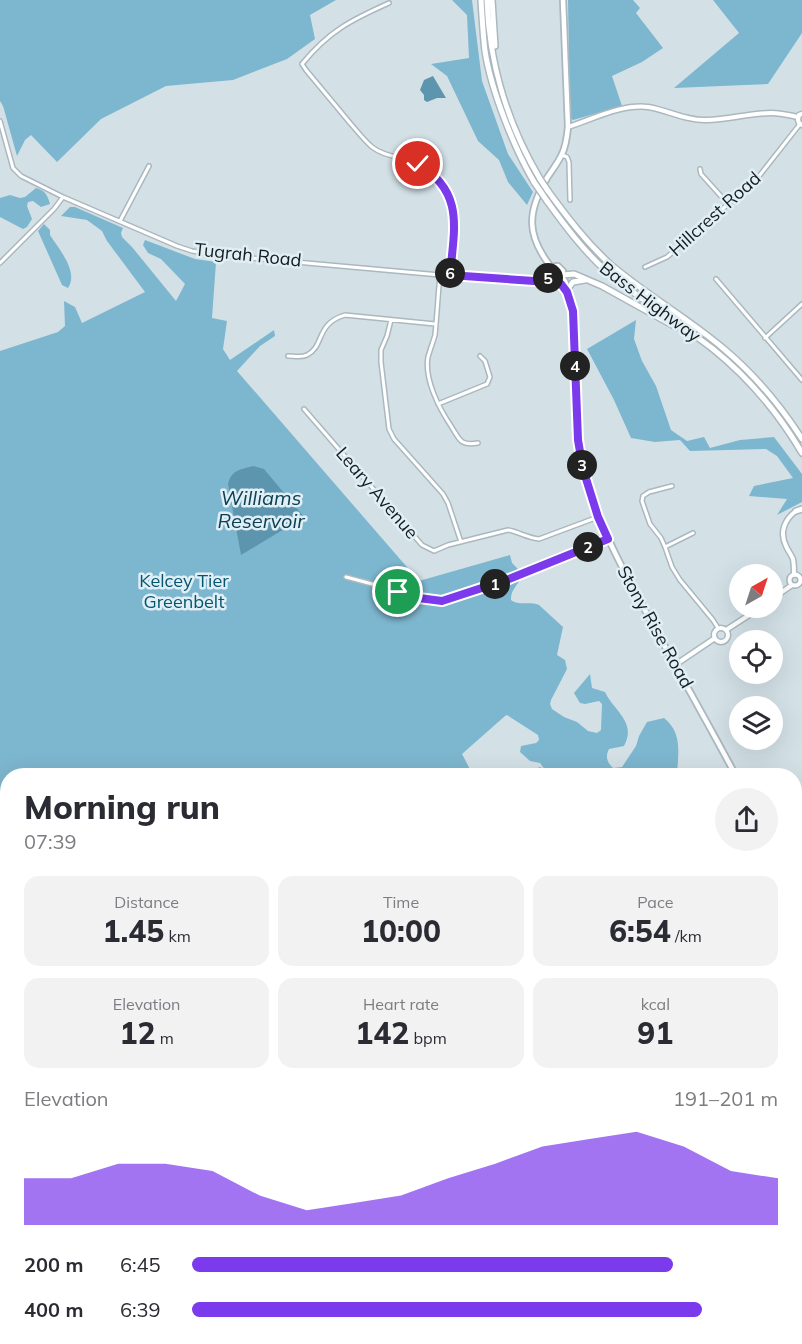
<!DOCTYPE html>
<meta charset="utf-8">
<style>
:root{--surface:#fff;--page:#f2f2f3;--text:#2b2b33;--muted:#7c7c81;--accent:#7c3aed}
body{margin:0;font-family:Mulish,sans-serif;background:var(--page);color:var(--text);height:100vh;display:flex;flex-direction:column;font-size:22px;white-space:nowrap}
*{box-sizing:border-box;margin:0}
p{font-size:20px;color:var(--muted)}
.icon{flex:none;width:33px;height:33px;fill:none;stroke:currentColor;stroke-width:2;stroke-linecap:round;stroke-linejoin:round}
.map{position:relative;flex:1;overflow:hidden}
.sheet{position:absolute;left:0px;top:768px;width:802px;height:576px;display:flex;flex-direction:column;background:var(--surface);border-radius:24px 24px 0 0;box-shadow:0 6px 24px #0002}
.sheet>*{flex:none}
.needle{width:39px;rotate:39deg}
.tools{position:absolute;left:729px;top:564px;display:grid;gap:12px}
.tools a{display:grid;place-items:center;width:54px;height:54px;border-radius:50%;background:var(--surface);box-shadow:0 6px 24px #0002;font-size:30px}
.pin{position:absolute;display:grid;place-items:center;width:51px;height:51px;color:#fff;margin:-26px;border:3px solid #fff;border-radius:50%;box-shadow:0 2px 6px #0007}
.km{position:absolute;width:30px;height:30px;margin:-15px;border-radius:50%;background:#222;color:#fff;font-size:16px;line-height:30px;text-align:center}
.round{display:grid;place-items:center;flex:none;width:63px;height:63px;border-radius:32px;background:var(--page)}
.head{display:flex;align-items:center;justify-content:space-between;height:102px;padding:0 24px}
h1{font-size:33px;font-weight:800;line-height:45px}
.stats{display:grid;grid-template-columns:repeat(3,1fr);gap:9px;height:102px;padding:6px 24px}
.stats div{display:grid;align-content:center;border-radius:15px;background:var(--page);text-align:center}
.stats b{font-size:30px;font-weight:800}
.stats small{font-size:16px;font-weight:400}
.stats p{font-size:16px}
.chart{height:168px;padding:12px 24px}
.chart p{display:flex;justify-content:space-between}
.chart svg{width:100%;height:108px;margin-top:6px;fill:var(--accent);opacity:.7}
ul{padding:0 24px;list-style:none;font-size:20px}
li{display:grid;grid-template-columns:96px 72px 1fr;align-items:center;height:45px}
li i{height:15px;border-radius:8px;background:var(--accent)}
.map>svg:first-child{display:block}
</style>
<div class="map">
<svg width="802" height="1344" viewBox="0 0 802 1344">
<rect width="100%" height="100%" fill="#d3e1e7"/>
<path fill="#7db6cf" d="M0,0H336L310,15L315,39L287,59L233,80L166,86L101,119L57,162L31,135L25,140L17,156L3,106L0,101Z
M452,0H472L482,81L508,154L533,192L527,205L508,182L499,160L478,141L447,76L431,64L469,58L467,15Z
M568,0H633L640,8L636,13L663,48L642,62L612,76L622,106L573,120L570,118Z
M713,0H802V33L768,84L674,88L739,33Z
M36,188C45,190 48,196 50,204L41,207L33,201L28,202L27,206L32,219L27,227L23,229L0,217V198L10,195L20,198L25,197Z
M70,207H75L123,228L121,233L122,237L132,247L176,301L185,284L161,259L148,253L143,245L145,240L195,259L216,262L212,318L227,321L223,349L230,360L274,330L275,336L260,346L237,371L419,581L510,555L512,563L522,573C521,584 511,587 511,600C518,606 530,601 539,605L563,627L557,655L565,660L567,669L551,700L550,704L552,709L564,717L577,722L588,731L597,733L601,730L602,704L599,701L585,704L580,703L574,693L590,674L592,688L605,692C614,711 637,722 624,746L609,749C605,757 607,762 613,768L622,767L636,746L639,736L647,722L664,718C683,733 678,754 677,775H546V771L540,763L530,761L520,752L521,746L536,743L539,740L538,735L507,715L505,716L462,754L473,775H447L442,771L436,776H8L7,1041L0,1038V351L58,332L65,326L64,301L75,307L82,323L145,292L107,241L102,231L87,220L61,216Z
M44,224L50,230V235C59,249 79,272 68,288L62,285L38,231Z
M636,320L634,339L642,361L656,386L671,430L687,441L704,437L710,448L740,440L774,437L802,474V502L777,515L787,499L749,496L754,486L793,478L777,456L766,449L690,451L680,440L655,442L631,438L614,400L587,349Z
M795,926L802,936V997L795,990Z
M0,1065L7,1071V1119H0Z
M800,1156L802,1160V1217L795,1211V1160Z
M0,1237L7,1240L8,1336L325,1337L321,1340L324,1344H0Z"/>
<path fill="#5c95ad" d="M433,76L446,98H437L427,102L424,100V95L420,90L424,80Z
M253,466L264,469L304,517L241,555L228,484C232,469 240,470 253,466Z"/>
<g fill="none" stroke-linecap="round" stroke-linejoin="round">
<path stroke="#5c95ad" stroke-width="1.5" d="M749,1336L754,1344"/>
<defs>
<path id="minor" d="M389,3C351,20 329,31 302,64L306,70C321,88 335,105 350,123C357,131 364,140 372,147C386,158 404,156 419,164C464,187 454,234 450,275
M0,121L13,168L21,176L63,197L177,246L192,251L218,255L440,275L534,281L549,277
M562,155L567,157L569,162L570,200
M700,169L701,174L728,204
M120,221L149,166
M0,263L54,209L63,197
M645,267L667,257L756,180L800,124
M440,275C438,295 437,315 435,335C433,342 430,350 428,357C424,379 439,408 451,426C460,440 460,446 478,443
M716,279L802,380
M391,320L387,336L381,350V362L389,429L394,439L443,494L448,503L461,542
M765,338L802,304
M288,356C294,356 301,358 307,355C325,346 315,324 345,315L435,324
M438,404L487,384L490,377L485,361L480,356
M304,409L422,545L434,551L448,545L508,530C519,532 528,538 539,539L598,517
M672,486L649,492L643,496L642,501L650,524L661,538L665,547L672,567L680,580L713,620L718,628
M665,547L693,533
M346,577L387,588L411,597L442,601L509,579L608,539
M538,776L540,770
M0,922L8,932
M0,1167L8,1165
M424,1336L430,1344
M501,1336L507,1344
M325,1344L333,1336
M397,1344L408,1336
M441,1344L450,1336"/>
<path id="tertiary" d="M802,114L799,115L798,120L799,123L802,125
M568,127C593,119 621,104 648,107C667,110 687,121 707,120C728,120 749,113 771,113C780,113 789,115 798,117
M789.5 580a5.5 5.5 0 1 1 11 0a5.5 5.5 0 1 1-11 0Z
M794,575C794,569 794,564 793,559C791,554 788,551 786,546C779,532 785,519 796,511
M772,599L792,585
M714 635a7 7 0 1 1 14 0a7 7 0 1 1-14 0Z
M726,630L760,608
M675,665L715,638"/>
<path id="secondary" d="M795,858L802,854"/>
<path id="primary" d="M551,267C526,235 527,212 547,178C552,170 558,163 562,154C566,146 567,137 568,127L563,0
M551,267L548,271L549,277L561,284L567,293
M551,267L558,266L563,271L562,277L557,281
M562,277L565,281C583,342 567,409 584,471C599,529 628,579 657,632C683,680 710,727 736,776
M542,1344L548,1336"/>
<path id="motorway" d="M481,0C482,17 483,34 485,51C491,90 514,148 534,182
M487,0C489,63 508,125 540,179
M492,0L495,46
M548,191C567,217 586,242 610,264C646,295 688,318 724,349C755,375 780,405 802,439
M547,201C565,226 583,250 606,271C640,300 678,322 713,349C749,378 779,414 802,453
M563,275L574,274L602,286L676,327
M568,290L569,287L573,282L585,280
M796,511L802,509"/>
</defs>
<use href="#minor" stroke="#abb8bf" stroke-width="6"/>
<use href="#tertiary" stroke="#abb8bf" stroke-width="7"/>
<use href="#secondary" stroke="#abb8bf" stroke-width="7"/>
<use href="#primary" stroke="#abb8bf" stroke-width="8"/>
<use href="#motorway" stroke="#abb8bf" stroke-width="8"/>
<use href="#minor" stroke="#fff" stroke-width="3"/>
<use href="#tertiary" stroke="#fff" stroke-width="4"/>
<use href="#secondary" stroke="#fff" stroke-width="4"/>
<use href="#primary" stroke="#fff" stroke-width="4.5"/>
<use href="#motorway" stroke="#fff" stroke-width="5"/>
<defs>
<path id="motorway-bridge" d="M540,179L548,191
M534,182L547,201"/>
</defs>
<use href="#motorway-bridge" stroke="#abb8bf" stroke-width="8" stroke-linecap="butt"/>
<use href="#motorway-bridge" stroke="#fff" stroke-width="5"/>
</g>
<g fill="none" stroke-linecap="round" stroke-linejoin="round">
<defs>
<path id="route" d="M398,592L411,597L442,601L509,579L608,539L598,517L583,469L578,440L573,311L567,292L561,284L549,277L534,281L450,275C454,229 465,192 418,164"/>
</defs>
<use href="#route" stroke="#fff" stroke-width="12"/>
<use href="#route" stroke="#7c3aed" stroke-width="8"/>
</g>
<g text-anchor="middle" stroke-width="5" stroke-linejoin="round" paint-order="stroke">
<g font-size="18" fill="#161b1d" stroke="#e0eef5">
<text transform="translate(715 214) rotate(-42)" y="6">Hillcrest Road</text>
<text transform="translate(248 255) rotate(6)" y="6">Tugrah Road</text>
<text transform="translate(650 302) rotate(37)" y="6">Bass Highway</text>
<text transform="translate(377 493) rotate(49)" y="6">Leary Avenue</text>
<text transform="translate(655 627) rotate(61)" y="6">Stony Rise Road</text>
</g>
<g font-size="18" fill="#04556f" stroke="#e0eef5">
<text x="184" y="587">Kelcey Tier<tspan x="184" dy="21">Greenbelt</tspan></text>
</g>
<g font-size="20" font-style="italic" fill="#0d4052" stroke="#e0eef5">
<text x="261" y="505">Williams<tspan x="261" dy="23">Reservoir</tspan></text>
</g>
</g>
</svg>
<div class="tools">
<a><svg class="needle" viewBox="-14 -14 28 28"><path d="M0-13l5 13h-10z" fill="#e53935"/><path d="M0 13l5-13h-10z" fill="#7c7c81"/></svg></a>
<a><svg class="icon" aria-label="locate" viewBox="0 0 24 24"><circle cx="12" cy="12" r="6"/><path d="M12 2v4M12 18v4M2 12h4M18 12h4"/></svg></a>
<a><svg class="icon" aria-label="layers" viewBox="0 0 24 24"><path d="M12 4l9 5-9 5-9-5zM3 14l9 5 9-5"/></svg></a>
</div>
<div class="pin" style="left:398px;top:592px;background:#1e9e55"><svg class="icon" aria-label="arrive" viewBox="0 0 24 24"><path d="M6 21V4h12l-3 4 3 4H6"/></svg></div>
<div class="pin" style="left:418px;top:164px;background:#d93025"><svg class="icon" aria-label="check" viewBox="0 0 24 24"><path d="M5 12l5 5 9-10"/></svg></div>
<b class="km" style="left:495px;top:584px">1</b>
<b class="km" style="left:588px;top:547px">2</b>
<b class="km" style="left:582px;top:465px">3</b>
<b class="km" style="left:575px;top:366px">4</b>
<b class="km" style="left:548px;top:278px">5</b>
<b class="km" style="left:450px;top:273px">6</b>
<section class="sheet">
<div class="head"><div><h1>Morning run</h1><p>07:39</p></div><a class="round"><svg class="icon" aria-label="share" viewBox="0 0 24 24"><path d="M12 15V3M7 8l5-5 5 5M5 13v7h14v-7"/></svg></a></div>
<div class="stats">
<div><p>Distance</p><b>1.45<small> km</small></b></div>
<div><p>Time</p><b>10:00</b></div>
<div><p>Pace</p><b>6:54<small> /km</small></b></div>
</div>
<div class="stats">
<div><p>Elevation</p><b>12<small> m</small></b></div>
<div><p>Heart rate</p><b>142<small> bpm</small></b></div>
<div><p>kcal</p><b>91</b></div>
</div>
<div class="chart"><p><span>Elevation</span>191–201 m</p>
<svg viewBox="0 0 160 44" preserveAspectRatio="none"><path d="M0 44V25L10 25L20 19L30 19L40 22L50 32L60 38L70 35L80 32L90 25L100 19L110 12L120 9L130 6L140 12L150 22L160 25V44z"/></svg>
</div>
<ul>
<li><b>200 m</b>6:45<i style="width:82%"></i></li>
<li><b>400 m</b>6:39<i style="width:87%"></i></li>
</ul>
</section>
</div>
